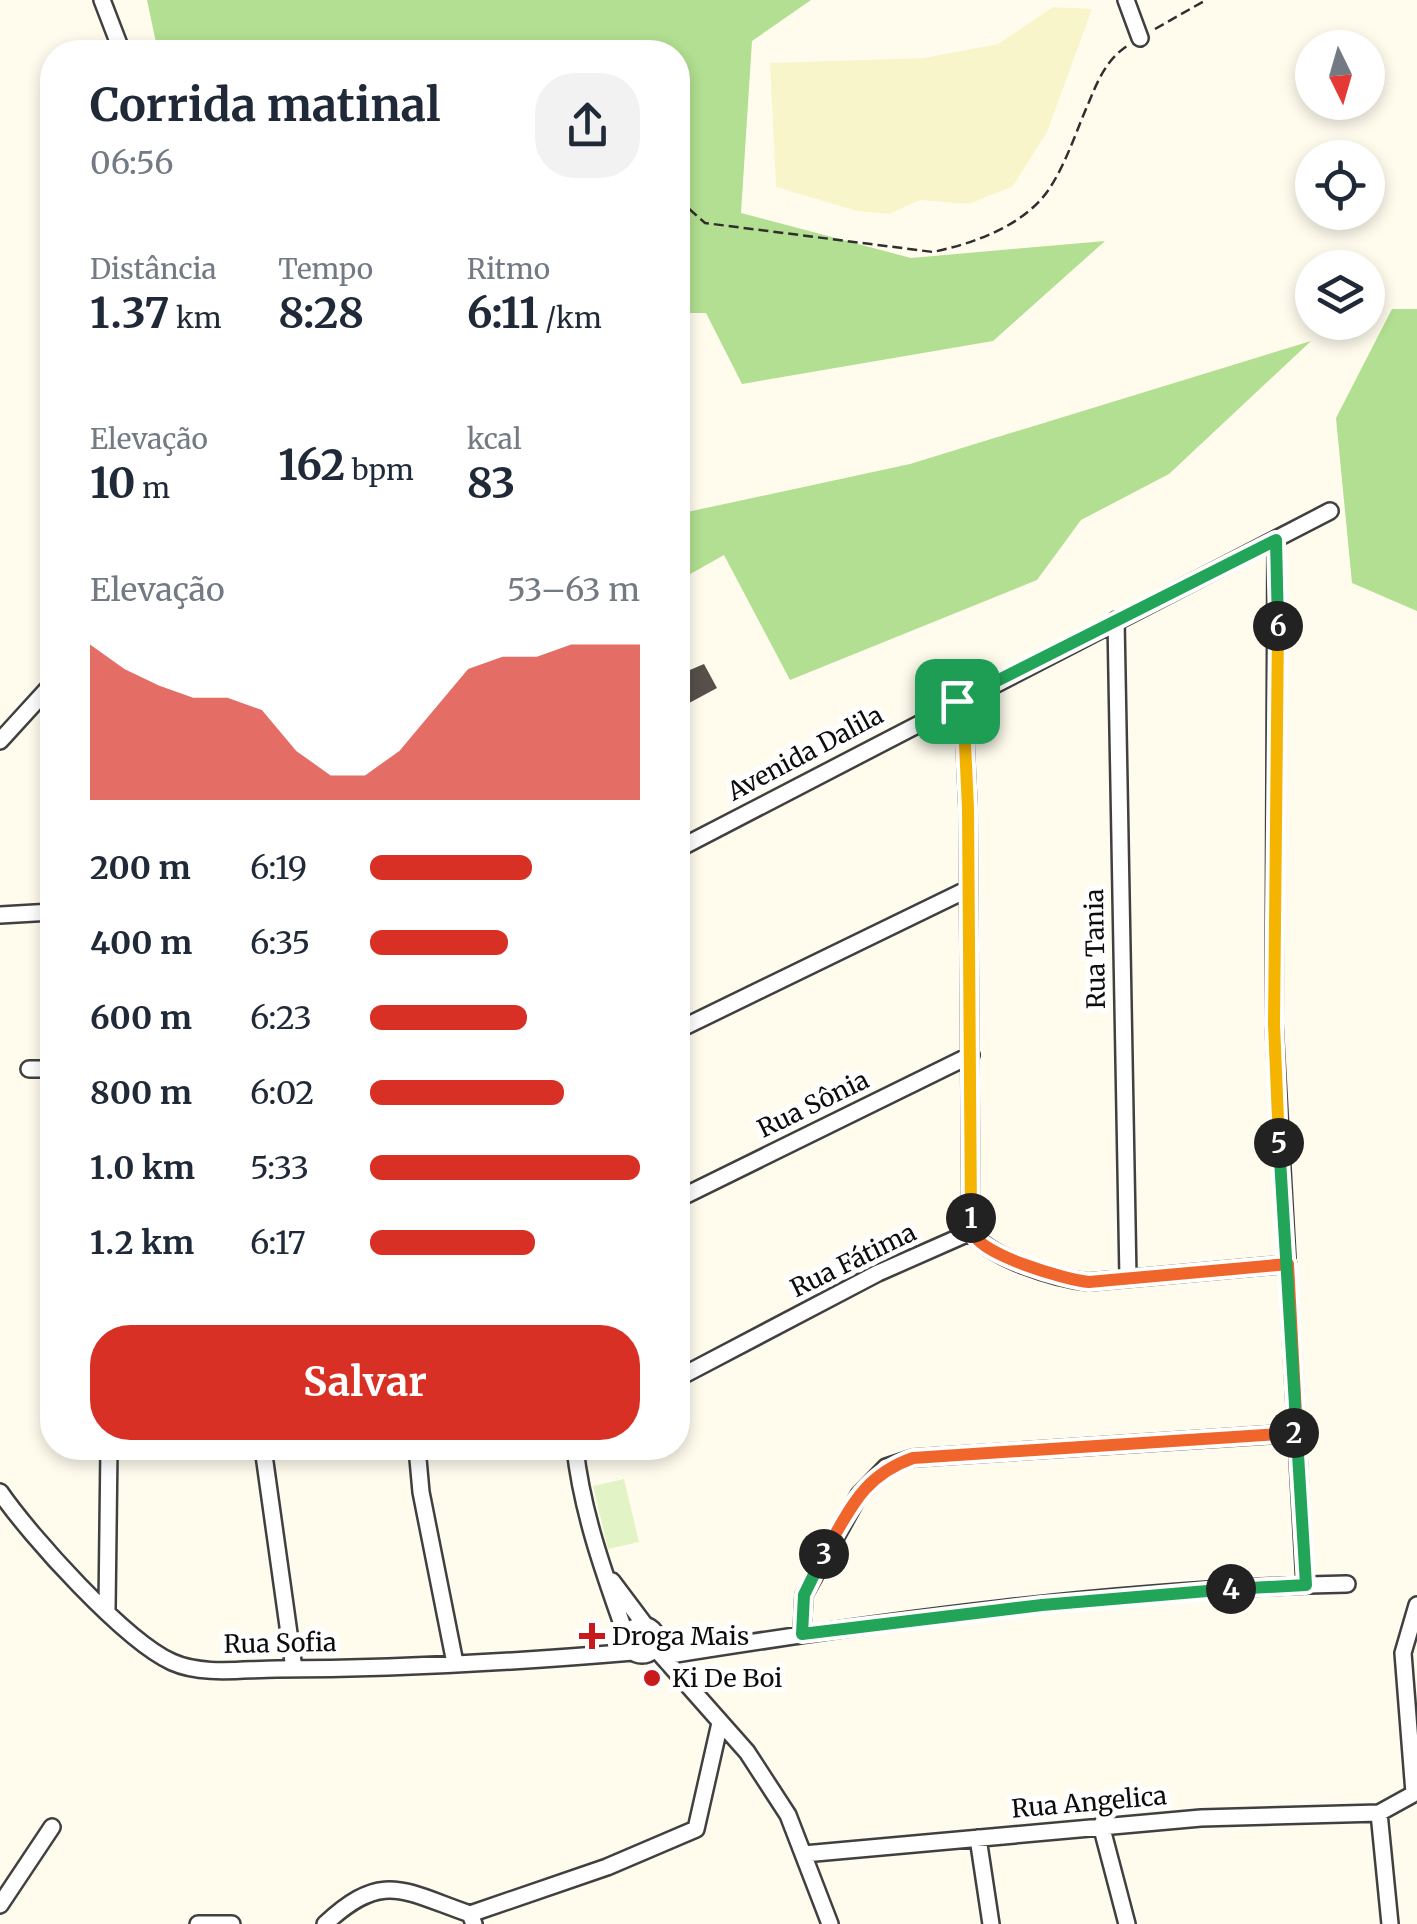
<!DOCTYPE html>
<html lang="pt">
<meta charset="utf-8">
<style>
:root{--surface:#fff;--page:#f2f2f3;--text:#1f2937;--muted:#747a83;--accent:#d93025}
body{margin:0;font-family:Merriweather,serif;background:var(--page);color:var(--text);height:100vh;display:flex;flex-direction:column;font-size:38px;white-space:nowrap}
*{box-sizing:border-box;margin:0}
p{font-size:32px;color:var(--muted)}
.icon{flex:none;width:55px;height:55px;fill:none;stroke:currentColor;stroke-width:2;stroke-linecap:round;stroke-linejoin:round}
.map{position:relative;flex:1;overflow:hidden}
.panel{position:absolute;left:40px;top:40px;width:650px;height:1420px;display:flex;flex-direction:column;background:var(--surface);border-radius:40px;box-shadow:0 5px 15px #0003}
.panel>*{flex:none}
.needle{width:65px;rotate:175deg}
.buttons{position:absolute;left:1295px;top:30px;display:grid;gap:20px}
.buttons a{display:grid;place-items:center;width:90px;height:90px;border-radius:50%;background:var(--surface);box-shadow:0 5px 15px #0003;font-size:50px}
.pin{position:absolute;display:grid;place-items:center;width:85px;height:85px;color:#fff;margin:-42px;border-radius:20px;box-shadow:0 5px 15px #0006}
.km{position:absolute;width:50px;height:50px;margin:-25px;border-radius:50%;background:#222;color:#fff;font-size:28px;line-height:50px;text-align:center}
.round{display:grid;place-items:center;flex:none;width:105px;height:105px;border-radius:40px;background:var(--page)}
.headline{display:flex;align-items:center;justify-content:space-between;height:170px;padding:0 50px}
h1{font-size:45px;font-weight:700;line-height:75px}
.stats{display:grid;grid-template-columns:repeat(3,1fr);gap:15px;height:170px;padding:10px 50px}
.stats div{display:grid;align-content:center}
.stats b{font-size:42px;font-weight:700}
.stats small{font-size:28px;font-weight:400}
.stats p{font-size:28px}
.chart{height:280px;padding:20px 50px}
.chart p{display:flex;justify-content:space-between}
.chart svg{width:100%;height:180px;margin-top:10px;fill:var(--accent);opacity:.7}
.action{display:flex;gap:20px;margin-top:auto;padding:20px 50px}
.action a{flex:1;height:115px;border-radius:40px;background:var(--accent);color:#fff;font-size:40px;font-weight:700;line-height:115px;text-align:center}
ul{padding:0 50px;list-style:none;font-size:32px}
li{display:grid;grid-template-columns:160px 120px 1fr;align-items:center;height:75px}
li i{height:25px;border-radius:12px;background:var(--accent)}
.map>svg:first-child{display:block}
</style>
<div class="map">
<svg width="1417" height="1924" viewBox="0 0 1417 1924">
<rect width="100%" height="100%" fill="#fffcee"/>
<path fill="#f8f5cb" d="M1053,7L1092,9L1047,132L1013,186L969,204L920,200L889,214L857,211L776,187L770,63L924,58L998,44Z"/>
<path fill="#b2df91" d="M147,0H811L752,41L741,213L911,258L1105,241L993,341L742,384L706,313H678V52H158Z
M1392,309H1417V611L1352,583L1336,418Z
M1311,341L1169,474L1081,520L1037,580L790,680L724,555L678,581V514L910,464Z"/>
<path fill="#e2f4c6" d="M624,1479L639,1542L608,1549L593,1486Z"/>
<path fill="#574f49" d="M704,664L717,688L678,709V675Z"/>
<g fill="none" stroke-linecap="round" stroke-linejoin="round">
<defs>
<path id="minor" d="M102,0L122,52
M1126,0L1140,38
M1276,540L1274,1024L1305,1585
M1116,620L1128,1278
M957,701L965,743L968,808L971,1232
M0,741L52,684
M678,849L1330,511
M0,915L52,912
M678,1030L968,889
M29,1069H52
M678,1199L971,1055
M971,1232C992,1259 1056,1279 1089,1282L1288,1264
M678,1378L878,1273L971,1232
M263,1448L294,1669
M417,1448L421,1492L455,1663
M575,1448C582,1513 605,1576 627,1638
M0,1492C30,1536 125,1641 172,1662C203,1676 244,1669 277,1669C396,1669 515,1662 633,1652
M612,1581L645,1625
M107,1609L109,1448
M627 1640a15 15 0 1 1 30 0a15 15 0 1 1-30 0Z
M802,1634L804,1595L859,1495L886,1467L913,1458L1297,1433
M655,1648L747,1752L788,1815L830,1924
M664,1656C889,1620 1118,1589 1347,1584
M1414,1793L1403,1653L1417,1605
M1379,1813L1390,1924
M1101,1825L1127,1924
M978,1838L991,1924
M804,1854L1201,1818L1379,1813L1417,1792
M0,1905L52,1827
M470,1914L607,1867L696,1829L720,1723
M198,1924H232
M325,1924C383,1870 403,1891 470,1914L474,1924"/>
</defs>
<use href="#minor" stroke="#404040" stroke-width="20"/>
<path stroke="#2f2f2f" stroke-width="2.5" stroke-dasharray="10 5" stroke-linecap="butt" d="M1155,29L1206,0
M678,199L705,223L933,252C975,243 1027,225 1051,186C1067,161 1077,129 1089,102C1098,80 1107,59 1127,46"/>
<use href="#minor" stroke="#fff" stroke-width="15"/>
</g>
<g fill="none" stroke-linecap="round" stroke-linejoin="round">
<defs>
<path id="split-1" d="M957,701L965,744L968,808L971,1218"/>
<path id="split-2" d="M971,1218C971,1222 971,1230 973,1233C981,1255 1066,1280 1089,1282L1288,1264L1297,1433H1294"/>
<path id="split-3" d="M824,1554C850,1510 862,1476 913,1458L1294,1433"/>
<path id="split-4" d="M824,1554L804,1595L802,1634L1042,1605L1231,1589"/>
<path id="split-5" d="M1231,1589L1306,1585L1279,1143"/>
<path id="split-6" d="M1278,626L1274,1024L1279,1143"/>
<path id="split-7" d="M957,701L1276,540L1278,626"/>
</defs>
<use href="#split-1" stroke="#fff" stroke-width="20"/>
<use href="#split-2" stroke="#fff" stroke-width="20"/>
<use href="#split-3" stroke="#fff" stroke-width="20"/>
<use href="#split-4" stroke="#fff" stroke-width="20"/>
<use href="#split-5" stroke="#fff" stroke-width="20"/>
<use href="#split-6" stroke="#fff" stroke-width="20"/>
<use href="#split-7" stroke="#fff" stroke-width="20"/>
<use href="#split-1" stroke="#f5b400" stroke-width="12"/>
<use href="#split-2" stroke="#f0652b" stroke-width="12"/>
<use href="#split-3" stroke="#f0652b" stroke-width="12"/>
<use href="#split-4" stroke="#22a559" stroke-width="12"/>
<use href="#split-5" stroke="#22a559" stroke-width="12"/>
<use href="#split-6" stroke="#f5b400" stroke-width="12"/>
<use href="#split-7" stroke="#22a559" stroke-width="12"/>
</g>
<g fill="#ca191c" stroke="#fff" stroke-width="4">
<path d="M587 1621h10v10h10v10h-10v10h-10v-10h-10v-10h10z"/>
<circle cx="652" cy="1678" r="10"/>
</g>
<g text-anchor="middle" stroke-width="10" stroke-linejoin="round" paint-order="stroke">
<g font-size="25" fill="#0d0d0d" stroke="#fff">
<text transform="translate(805 753) rotate(-28)" y="9">Avenida Dalila</text>
<text transform="translate(1095 949) rotate(-91)" y="9">Rua Tania</text>
<text transform="translate(813 1104) rotate(-26)" y="9">Rua Sônia</text>
<text transform="translate(853 1260) rotate(-26)" y="9">Rua Fátima</text>
<text transform="translate(280 1643) rotate(-1)" y="9">Rua Sofia</text>
<text transform="translate(1089 1802) rotate(-5)" y="9">Rua Angelica</text>
</g>
<g font-size="25" fill="#0d0d0d" stroke="#fff" text-anchor="start">
<text x="612" y="1645">Droga Mais</text>
<text x="672" y="1687">Ki De Boi</text>
</g>
</g>
</svg>
<div class="buttons">
<a><svg class="needle" viewBox="-14 -14 28 28"><path d="M0-13l5 13h-10z" fill="#e53935"/><path d="M0 13l5-13h-10z" fill="#747a83"/></svg></a>
<a><svg class="icon" aria-label="locate" viewBox="0 0 24 24"><circle cx="12" cy="12" r="6"/><path d="M12 2v4M12 18v4M2 12h4M18 12h4"/></svg></a>
<a><svg class="icon" aria-label="layers" viewBox="0 0 24 24"><path d="M12 4l9 5-9 5-9-5zM3 14l9 5 9-5"/></svg></a>
</div>
<div class="pin" style="left:957px;top:701px;background:#1e9e55"><svg class="icon" aria-label="arrive" viewBox="0 0 24 24"><path d="M6 21V4h12l-3 4 3 4H6"/></svg></div>
<b class="km" style="left:971px;top:1218px">1</b>
<b class="km" style="left:1294px;top:1433px">2</b>
<b class="km" style="left:824px;top:1554px">3</b>
<b class="km" style="left:1231px;top:1589px">4</b>
<b class="km" style="left:1279px;top:1143px">5</b>
<b class="km" style="left:1278px;top:626px">6</b>
<section class="panel">
<div class="headline"><div><h1>Corrida matinal</h1><p>06:56</p></div><a class="round"><svg class="icon" aria-label="share" viewBox="0 0 24 24"><path d="M12 15V3M7 8l5-5 5 5M5 13v7h14v-7"/></svg></a></div>
<div class="stats">
<div><p>Distância</p><b>1.37<small> km</small></b></div>
<div><p>Tempo</p><b>8:28</b></div>
<div><p>Ritmo</p><b>6:11<small> /km</small></b></div>
</div>
<div class="stats">
<div><p>Elevação</p><b>10<small> m</small></b></div>
<div><b>162<small> bpm</small></b></div>
<div><p>kcal</p><b>83</b></div>
</div>
<div class="chart"><p><span>Elevação</span>53–63 m</p>
<svg viewBox="0 0 160 44" preserveAspectRatio="none"><path d="M0 44V6L10 12L20 16L30 19L40 19L50 22L60 32L70 38L80 38L90 32L100 22L110 12L120 9L130 9L140 6L150 6L160 6V44z"/></svg>
</div>
<ul>
<li><b>200 m</b>6:19<i style="width:60%"></i></li>
<li><b>400 m</b>6:35<i style="width:51%"></i></li>
<li><b>600 m</b>6:23<i style="width:58%"></i></li>
<li><b>800 m</b>6:02<i style="width:72%"></i></li>
<li><b>1.0 km</b>5:33<i style="width:100%"></i></li>
<li><b>1.2 km</b>6:17<i style="width:61%"></i></li>
</ul>
<div class="action"><a>Salvar</a></div>
</section>
</div>
